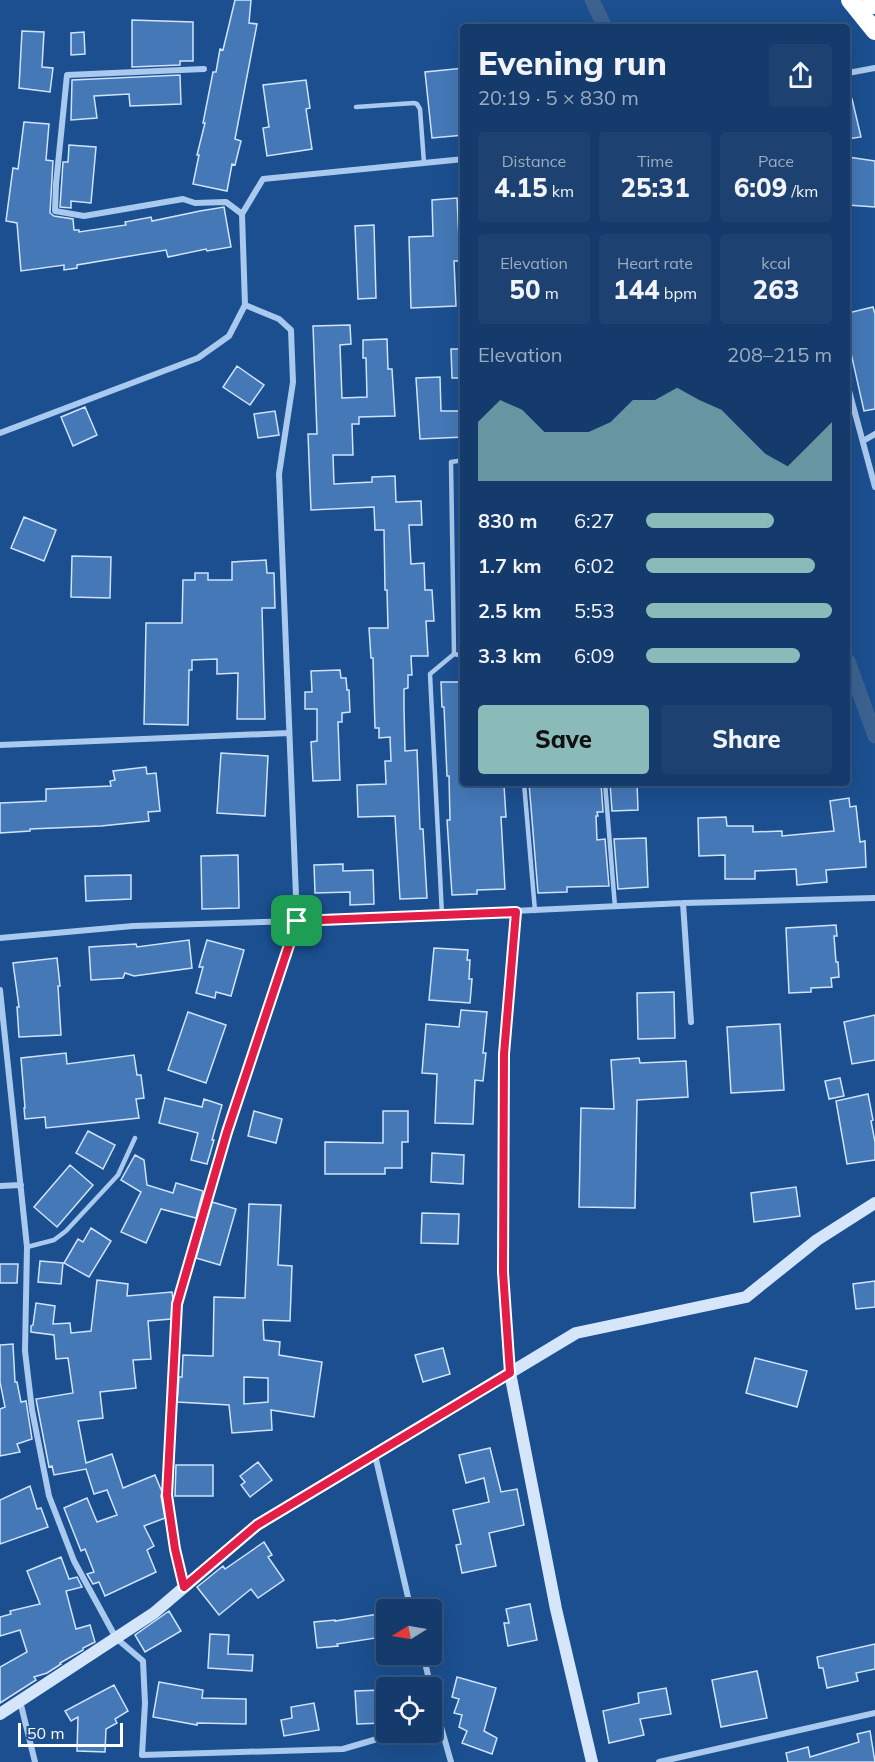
<!DOCTYPE html>
<meta charset="utf-8">
<style>
:root{--surface:#143b6b;--page:#1d4271;--text:#f1f3f6;--muted:#9dadc1;--line:#33557e;--accent:#8bbbb9}
body{margin:0;font-family:Mulish,sans-serif;background:var(--page);color:var(--text);height:100vh;display:flex;flex-direction:column;font-size:22px;white-space:nowrap}
*{box-sizing:border-box;margin:0}
p{font-size:20px;color:var(--muted)}
.icon{flex:none;width:33px;height:33px;fill:none;stroke:currentColor;stroke-width:2;stroke-linecap:round;stroke-linejoin:round}
.map{position:relative;flex:1;overflow:hidden}
.panel{position:absolute;left:460px;top:24px;width:390px;height:762px;display:flex;flex-direction:column;background:var(--surface);border-radius:6px;box-shadow:0 6px 24px #0002,0 0 0 2px var(--line)}
.panel>*{flex:none}
.needle{width:39px;rotate:259deg}
.fabs{position:absolute;left:376px;top:1599px;display:grid;gap:12px}
.fabs a{display:grid;place-items:center;width:66px;height:66px;border-radius:6px;background:var(--surface);box-shadow:0 6px 24px #0002,0 0 0 2px var(--line);font-size:30px}
.scale{position:absolute;left:18px;bottom:15px;width:105px;box-sizing:border-box;padding-left:6px;border:3px solid #fff;border-top:0;font-size:16px;line-height:21px;white-space:nowrap;color:#fff;-webkit-text-stroke:4px #1b4f8f;paint-order:stroke}
.pin{position:absolute;display:grid;place-items:center;width:51px;height:51px;color:#fff;margin:-26px;border-radius:12px;box-shadow:0 3px 9px #0006}
.round{display:grid;place-items:center;flex:none;width:63px;height:63px;border-radius:6px;background:var(--page)}
.head{display:flex;align-items:center;justify-content:space-between;height:102px;padding:0 18px}
h1{font-size:33px;font-weight:800;line-height:45px}
.stats{display:grid;grid-template-columns:repeat(3,1fr);gap:9px;height:102px;padding:6px 18px}
.stats div{display:grid;align-content:center;border-radius:6px;background:var(--page);text-align:center}
.stats b{font-size:26px;font-weight:800}
.stats small{font-size:16px;font-weight:400}
.stats p{font-size:16px}
.chart{height:168px;padding:12px 18px}
.chart p{display:flex;justify-content:space-between}
.chart svg{width:100%;height:108px;margin-top:6px;fill:var(--accent);opacity:.7}
.button{display:flex;gap:12px;margin-top:auto;padding:12px 18px}
.button a{flex:1;height:69px;border-radius:6px;background:var(--accent);color:#111;font-size:24px;font-weight:800;line-height:69px;text-align:center}
.button a+a{background:var(--page);color:var(--text)}
ul{padding:0 18px;list-style:none;font-size:20px}
li{display:grid;grid-template-columns:96px 72px 1fr;align-items:center;height:45px}
li i{height:15px;border-radius:8px;background:var(--accent)}
.map>svg:first-child{display:block}
</style>
<div class="map">
<svg width="875" height="1762" viewBox="0 0 875 1762">
<rect width="100%" height="100%" fill="#1b4f8f"/>
<g fill="none" stroke-linecap="round" stroke-linejoin="round">
<path stroke="#3c6290" stroke-width="15" d="M592,0L605,27
M848,661L875,736"/>
</g>
<path fill="#4478b7" stroke="#cfe3fa" stroke-width="1.5" fill-rule="evenodd" d="M235,0H251L249,23L257,24L235,139L241,141L235,165L232,164L227,191L193,184L199,155H197L205,123H203L213,72H216L220,49L223,50Z
M132,20L193,22V61H180V65L132,67Z
M22,31L44,32L42,67L53,68L50,92L19,88Z
M84,32L85,54L71,55V33Z
M464,68V135L432,138L425,72Z
M180,75L181,104L130,106L129,94L94,96L97,118L71,120L72,80Z
M306,80L310,108L306,109L312,149L267,156L263,128L269,127L263,85Z
M852,99L861,137L848,139V100Z
M24,122L49,124L46,160L53,161L50,213L54,216L73,219L74,230H79V232L126,225L125,222L151,217L152,221L200,211L224,207L231,247L207,251L206,249L168,257L166,250L77,265V268L64,270V265L21,271L17,223L6,221L13,168L18,169Z
M69,145L96,147L91,203L71,201V208L60,207L63,162H68Z
M848,157L875,161V207L848,205Z
M457,198L460,261H454L456,306L411,308L409,237L433,236L432,200Z
M374,225L376,298L358,299L355,226Z
M873,307L875,314V409L864,411L848,340V313Z
M350,325L351,344L340,345L342,398L367,397L366,358H363V340L387,339L388,369H392L395,416L359,417V424H352L353,455H333L334,484L372,482V477L395,476L396,502L421,501L422,525H409L411,564L424,563L425,590H432L434,621H426L428,656H411L412,675H408V688L404,689V709L405,751L417,750L420,829H423L427,898L400,899L395,816L358,817L357,785L386,784L385,761H391L390,737L379,738V728H375L373,658H371L369,628H388L387,590H385L384,530H375L374,507L311,510L308,434H317L313,326Z
M451,349H464V378H452Z
M237,366L264,385L250,405L223,387Z
M440,377L441,411H464V437L420,439L416,378Z
M85,407L97,435L73,446L61,417Z
M275,411L279,435L258,438L254,414Z
M24,517L56,530L44,561L11,548Z
M72,556L111,557L110,598L71,597Z
M266,560L267,573H274L275,608H262L265,719H237L238,673L217,674V659L192,660V670H189L188,725L144,724L146,623H182L183,580H195V573H208V580H232V562Z
M340,670L341,678H346L347,690H349L350,712L342,713V722H338L340,780L313,781L311,742L317,741V709H305V692H312L311,671Z
M441,682H464V784H477L478,786L504,785L506,817H501L505,889L477,890V894L452,895L447,820H450L449,776H447L444,707H442Z
M221,753L268,756L265,816L217,813Z
M146,767L147,774L156,773L160,811L148,812L149,821L101,826L30,829V831L0,833V803L46,801V789L111,786L110,781L115,780L113,771Z
M529,783H601L603,812H597L598,816H596L597,840L605,839L609,886L567,887V892L538,893Z
M610,783H637L638,810L612,811Z
M849,798L850,807L856,806L860,842L865,841L866,867L826,870L827,882L797,885L796,869L755,871V879H725V855L699,856L698,818L726,817L727,826H753V832L782,831V836L834,831L830,801Z
M646,838L648,887L618,889L614,839Z
M238,855L239,908L202,909L201,856Z
M343,864V871L373,870L374,904L350,905V892L315,893L314,865Z
M131,875V899L86,901L85,876Z
M836,925L837,936H834L836,962H838L839,977L831,978L832,987L811,988V992L789,993L786,928Z
M189,940L192,968L134,976L125,973L123,978L91,980L89,947L136,944L137,947Z
M207,940L244,950L231,996L216,992L215,998L196,993L203,967H199Z
M434,948L468,950L467,960H470L469,979H472L470,1003L429,1000Z
M57,958L60,986H58L61,1035L19,1037L17,1007H19L13,963Z
M674,992L675,1038L638,1039L637,993Z
M461,1010L487,1012L483,1053H486L483,1081L475,1080L473,1124L435,1123L437,1074L422,1073L426,1024L459,1027Z
M188,1012L226,1025L206,1083L168,1070Z
M875,1015V1060L852,1064L844,1022Z
M780,1024L784,1090L731,1093L727,1027Z
M66,1053L67,1064L134,1055L137,1075H141L144,1098L136,1099L139,1118L46,1128L45,1117L25,1119L24,1108H25L21,1058Z
M639,1058L640,1063L686,1061L688,1097L637,1100L635,1208L579,1207L581,1108L614,1109L611,1060Z
M840,1078L844,1096L829,1099L825,1081Z
M868,1094L873,1120L871,1121L875,1142V1160L847,1164L836,1101Z
M165,1098L202,1107L204,1099L222,1105L212,1140H214L207,1164L191,1160L198,1133L159,1123Z
M254,1111L282,1119L276,1143L248,1136Z
M383,1111H408V1142H402V1168H385V1174H325V1142L383,1143Z
M88,1131L115,1145L103,1169L76,1153Z
M432,1153L464,1155L463,1184L431,1182Z
M135,1155L144,1160L147,1185L173,1193L176,1183L203,1191L196,1218L161,1209L146,1243L121,1232L141,1192L121,1180Z
M70,1165L93,1185L57,1227L34,1207Z
M796,1187L800,1216L754,1222L751,1193Z
M212,1202L236,1209L220,1265L196,1258Z
M249,1204L281,1205L278,1265L292,1266L290,1321L263,1320L264,1340L280,1342L279,1355L322,1362L314,1417L271,1410L272,1430L232,1433L229,1405L177,1402L179,1377H182L183,1355L213,1356L214,1297L245,1298ZM244,1377L268,1378V1402L244,1404Z
M422,1213L459,1214L458,1244L421,1243Z
M91,1228L111,1241L89,1277L64,1263L78,1239L83,1242Z
M40,1261L63,1263L61,1284L38,1282Z
M0,1264H18L17,1283H0Z
M97,1280L128,1284L127,1296L172,1292L173,1300L171,1319L148,1321L151,1359L133,1360L136,1388L100,1392L103,1418L78,1421L86,1463L112,1454L123,1488L155,1475L162,1492L161,1496L165,1518L144,1526L154,1546L147,1550L156,1572L105,1596L99,1582L93,1584L87,1574L94,1572L85,1549L81,1551L64,1508L87,1498L97,1522L117,1515L107,1490L94,1494L86,1469L54,1475L52,1466L49,1467L36,1399L73,1393L68,1358L56,1359L54,1335L31,1332V1326L33,1325L36,1303L55,1306L53,1324L70,1323L71,1333L91,1331Z
M875,1281V1307L856,1309L853,1284Z
M13,1344L15,1382H17L21,1402L26,1401L32,1439L17,1444L20,1452L0,1456V1409L5,1407L0,1382V1345Z
M443,1348L450,1374L423,1382L415,1355Z
M755,1358L807,1371L797,1407L746,1393Z
M490,1448L501,1492L517,1489L524,1525L489,1533L496,1566L462,1573L456,1545L461,1544L453,1510L489,1502L484,1478L466,1483L459,1455Z
M258,1462L272,1480L250,1497L241,1485L245,1482L240,1476Z
M176,1465H213V1496H175Z
M30,1486L37,1509L41,1508L48,1527L0,1544V1500Z
M264,1542L272,1555L268,1557L284,1580L258,1598L251,1589L219,1615L197,1587L223,1566L225,1569Z
M61,1557L69,1579L77,1577L82,1587L66,1591L76,1629L90,1625L95,1642L83,1648V1650L60,1663L61,1664L47,1673L34,1677L36,1680L0,1703V1667L27,1652L20,1630L0,1636V1617L11,1614L10,1611L40,1604L27,1571Z
M530,1604L537,1640L508,1646L504,1623H509L506,1609Z
M169,1611L181,1631L145,1652L135,1635Z
M384,1613L387,1630V1649L377,1650L375,1638L337,1644L338,1646L317,1648L314,1622L335,1620V1621Z
M210,1634L229,1635L228,1654L253,1655L252,1671L208,1668Z
M875,1644V1669L856,1673L858,1681L827,1688L823,1668H819L817,1657Z
M757,1671L767,1718L721,1727L712,1680Z
M457,1677L496,1688L484,1731L497,1738L492,1754L462,1743L467,1731L459,1727L462,1715L454,1713L459,1699L452,1697Z
M159,1682L203,1690L202,1698L246,1699V1724L197,1723V1725L153,1717Z
M114,1685L128,1711L115,1719L117,1723L106,1729L105,1752L77,1751L78,1717L71,1721L65,1711Z
M666,1688L671,1714L640,1719L644,1735L609,1743L603,1711L639,1703L638,1693Z
M382,1690L383,1723L357,1724L355,1691Z
M314,1703L319,1730L284,1736L281,1720L292,1718L291,1707Z
M870,1731L875,1762H788L786,1753L808,1747L810,1757L859,1742L857,1734Z"/>
<g fill="none" stroke-linecap="round" stroke-linejoin="round">
<path stroke="#a9c9ee" stroke-width="4.5" d="M356,107L414,103L417,104L420,109L424,163
M454,654L464,656
M524,783L535,911
M605,783L615,907
M442,915L430,674L454,654L451,462L464,460
M27,1247L54,1240L66,1231L118,1175L135,1138"/>
<path stroke="#a9c9ee" stroke-width="6" d="M204,69L67,75L56,184L55,211L84,216L183,199L195,203L226,202L242,214
M848,73L875,68
M848,387L875,487
M0,433L198,358L229,336L245,305L242,214L263,179L464,159
M863,441L875,434
M0,745L289,733
M683,903L691,1022
M0,938L133,926L297,921L683,903L875,898
M0,990L27,1247L25,1351L32,1410L49,1496L74,1561L116,1638L143,1661L145,1703L142,1755L343,1749L401,1732
M0,1186L21,1185
M510,1373L503,1273L504,1054L516,912
M375,1455L411,1610
M184,1587L175,1549L167,1495L177,1304L227,1132L297,921L279,474L293,382L291,330L279,319L245,305
M423,1654L431,1688
M432,1692L438,1716
M20,1701L35,1762
M432,1718L438,1716L451,1762
M659,1762L875,1713"/>
<path stroke="#d6e6fa" stroke-width="12" d="M510,1373L556,1609L592,1762
M0,1714L154,1613L257,1525L576,1333L746,1297L817,1240L875,1203"/>
<path stroke="#fff" stroke-width="18" d="M850,0L875,31
M871,0L875,5"/>
</g>
<g fill="none" stroke-linecap="round" stroke-linejoin="round">
<defs>
<path id="route" d="M516,912L504,1054L503,1272L510,1373L257,1525L184,1587L175,1549L167,1495L177,1304L227,1132L297,921Z"/>
</defs>
<use href="#route" stroke="#fff" stroke-width="12"/>
<use href="#route" stroke="#e11d48" stroke-width="8"/>
</g>
</svg>
<div class="fabs">
<a><svg class="needle" viewBox="-14 -14 28 28"><path d="M0-13l5 13h-10z" fill="#e53935"/><path d="M0 13l5-13h-10z" fill="#9dadc1"/></svg></a>
<a><svg class="icon" aria-label="locate" viewBox="0 0 24 24"><circle cx="12" cy="12" r="6"/><path d="M12 2v4M12 18v4M2 12h4M18 12h4"/></svg></a>
</div>
<div class="scale">50 m</div>
<div class="pin" style="left:297px;top:921px;background:#1e9e55"><svg class="icon" aria-label="arrive" viewBox="0 0 24 24"><path d="M6 21V4h12l-3 4 3 4H6"/></svg></div>
<section class="panel">
<div class="head"><div><h1>Evening run</h1><p>20:19 · 5 × 830 m</p></div><a class="round"><svg class="icon" aria-label="share" viewBox="0 0 24 24"><path d="M12 15V3M7 8l5-5 5 5M5 13v7h14v-7"/></svg></a></div>
<div class="stats">
<div><p>Distance</p><b>4.15<small> km</small></b></div>
<div><p>Time</p><b>25:31</b></div>
<div><p>Pace</p><b>6:09<small> /km</small></b></div>
</div>
<div class="stats">
<div><p>Elevation</p><b>50<small> m</small></b></div>
<div><p>Heart rate</p><b>144<small> bpm</small></b></div>
<div><p>kcal</p><b>263</b></div>
</div>
<div class="chart"><p><span>Elevation</span>208–215 m</p>
<svg viewBox="0 0 160 44" preserveAspectRatio="none"><path d="M0 44V20L10 11L20 15L30 24L40 24L50 24L60 20L70 11L80 11L90 6L100 11L110 15L120 24L130 33L140 38L150 29L160 20V44z"/></svg>
</div>
<ul>
<li><b>830 m</b>6:27<i style="width:69%"></i></li>
<li><b>1.7 km</b>6:02<i style="width:91%"></i></li>
<li><b>2.5 km</b>5:53<i style="width:100%"></i></li>
<li><b>3.3 km</b>6:09<i style="width:83%"></i></li>
</ul>
<div class="button"><a>Save</a><a>Share</a></div>
</section>
</div>
